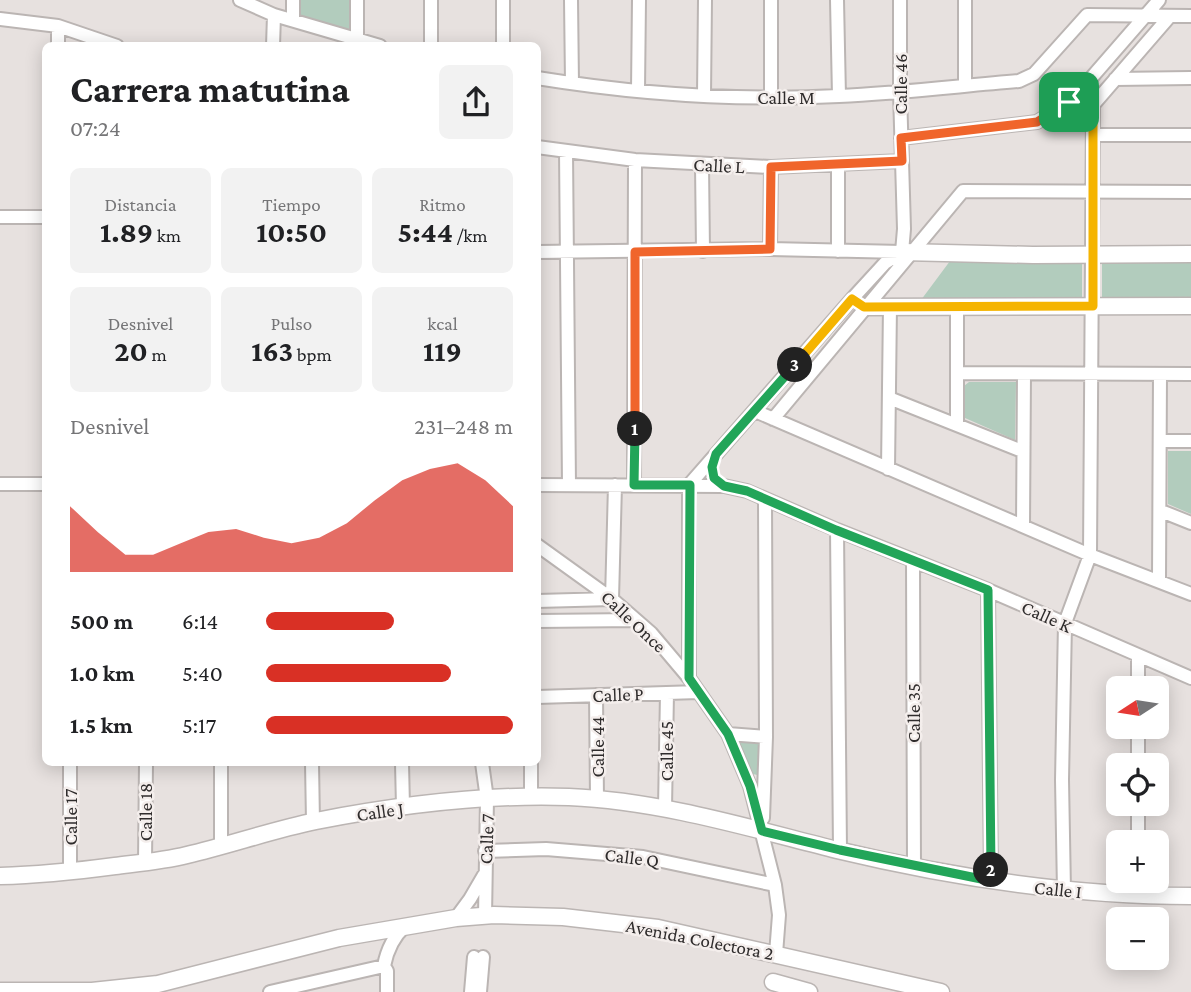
<!DOCTYPE html>
<html lang="es">
<meta charset="utf-8">
<style>
:root{--surface:#fff;--page:#f2f2f2;--text:#202124;--muted:#757577;--accent:#d93025}
body{margin:0;font-family:"Crimson Pro",serif;background:var(--page);color:var(--text);height:100vh;display:flex;flex-direction:column;font-size:26px;white-space:nowrap}
*{box-sizing:border-box;margin:0}
p{font-size:23px;color:var(--muted)}
.icon{flex:none;width:38px;height:38px;fill:none;stroke:currentColor;stroke-width:2;stroke-linecap:round;stroke-linejoin:round}
.map{position:relative;flex:1;overflow:hidden}
.panel{position:absolute;left:42px;top:42px;width:499px;height:724px;display:flex;flex-direction:column;background:var(--surface);border-radius:10px;box-shadow:0 4px 18px #0003}
.panel>*{flex:none}
.needle{width:46px;rotate:258deg}
.tools{position:absolute;left:1106px;top:676px;display:grid;gap:14px}
.tools a{display:grid;place-items:center;width:63px;height:63px;border-radius:10px;background:var(--surface);box-shadow:0 4px 18px #0003;font-size:35px}
.pin{position:absolute;display:grid;place-items:center;width:60px;height:60px;color:#fff;margin:-30px;border-radius:14px;box-shadow:0 4px 10px #0006}
.km{position:absolute;width:35px;height:35px;margin:-18px;border-radius:50%;background:#222;color:#fff;font-size:19px;line-height:35px;text-align:center}
.round{display:grid;place-items:center;flex:none;width:74px;height:74px;border-radius:10px;background:var(--page)}
.head{display:flex;align-items:center;justify-content:space-between;height:119px;padding:0 28px}
h1{font-size:38px;font-weight:700;line-height:52px}
.stats{display:grid;grid-template-columns:repeat(3,1fr);gap:10px;height:119px;padding:7px 28px}
.stats div{display:grid;align-content:center;border-radius:10px;background:var(--page);text-align:center}
.stats b{font-size:30px;font-weight:700}
.stats small{font-size:19px;font-weight:400}
.stats p{font-size:19px}
.chart{height:196px;padding:14px 28px}
.chart p{display:flex;justify-content:space-between}
.chart svg{width:100%;height:126px;margin-top:7px;fill:var(--accent);opacity:.7}
ul{padding:0 28px;list-style:none;font-size:23px}
li{display:grid;grid-template-columns:112px 84px 1fr;align-items:center;height:52px}
li i{height:18px;border-radius:9px;background:var(--accent)}
.map>svg:first-child{display:block}
</style>
<div class="map">
<svg width="1191" height="992" viewBox="0 0 1191 992">
<rect width="100%" height="100%" fill="#e7e1df"/>
<path fill="#b2ccbd" d="M297,0H352L351,33L297,18Z
M950,261L1082,262V300H921Z
M1102,262L1191,263V300H1102Z
M969,382H1016L1015,440L965,418L964,386Z
M1168,451H1191V514L1168,504Z
M742,740L760,742V773L757,775L753,774L739,745Z"/>
<g fill="none" stroke-linecap="round" stroke-linejoin="round">
<defs>
<path id="street" d="M240,0L274,15L380,46
M293,0V20
M431,0V46
M503,0V46
M571,0L572,83
M837,0L839,96
M900,0V92L904,229L902,252
M0,19L58,26L117,46
M357,39V0
M58,46V26
M273,46L274,15
M537,78C636,94 739,101 839,96C899,93 959,86 1019,81L1034,74L1087,15L1191,16
M1115,79L1191,78
M965,85V0
M638,90L639,0
M704,95L705,0
M771,98V0
M1093,135H1191
M901,138L1037,122L1069,102L1079,92L1159,0
M537,147L635,160L771,167L902,161
M566,151L569,485
M702,165L703,251
M838,165V251
M0,217H46
M770,249L771,167
M537,252L770,249L902,252
M957,306V424
M957,373L1191,374
M889,398L1022,451
M755,411L1090,555L1191,594
M773,419L963,191L1191,192
M1161,441H1191
M888,469L890,306
M0,484H46
M537,485L724,486L747,491L837,530L988,590L1191,678
M634,485L635,160
M1161,511L1191,523
M1023,526L1024,374
M837,530L840,850
M537,545L612,599L651,633L689,678L728,734L750,786L775,885L779,915L776,954
M913,560L914,866
M1159,580L1160,374
M988,590L991,881
M537,601L612,599L615,485
M537,621L636,620
M689,678V485L852,299L885,263L902,252
M1138,688V656
M596,695L597,799
M537,697L699,692
M728,734L766,737
M312,763L313,822
M402,763L403,807
M482,763L487,799L485,916
M1138,765V726
M531,798V763
M665,808L667,693
M763,818L766,737L765,500
M1138,842V803
M221,846V763
M485,851L546,849L643,857L775,885
M145,862L146,763
M70,871V763
M1064,891L1062,780L1065,623L1090,555L1093,105L1170,16
M1138,896V880
M456,918L470,899L484,875
M270,992L384,966
M387,992V971L384,966C387,950 393,937 405,926
M471,992L474,957
M480,992L483,957"/>
<path id="secondary" d="M902,252L1033,255L1191,254
M864,307L1191,306
M0,876C39,875 77,871 115,866C139,863 163,861 187,855C230,845 272,830 316,821C398,805 485,794 569,797C661,801 749,828 837,850C954,878 1071,896 1191,896
M773,982L809,992
M0,991H92L158,984L339,938L456,918L494,915L563,917L658,928L941,992"/>
</defs>
<use href="#street" stroke="#bbb5b3" stroke-width="16"/>
<use href="#secondary" stroke="#bbb5b3" stroke-width="19"/>
<use href="#street" stroke="#fff" stroke-width="12"/>
<use href="#secondary" stroke="#fff" stroke-width="16"/>
</g>
<g fill="none" stroke-linecap="round" stroke-linejoin="round">
<defs>
<path id="split-1" d="M635,429V252L770,249L771,167L902,161L901,138L1037,122L1069,102"/>
<path id="split-2" d="M635,429L634,485H690L689,678L728,734L750,786L762,831L840,850L991,881V870"/>
<path id="split-3" d="M795,365L716,454L712,467L714,478L724,486L747,491L836,530L988,590L991,870"/>
<path id="split-4" d="M795,365L852,299L864,307L1093,306V105L1079,92L1069,102"/>
</defs>
<use href="#split-1" stroke="#fff" stroke-width="14"/>
<use href="#split-2" stroke="#fff" stroke-width="14"/>
<use href="#split-3" stroke="#fff" stroke-width="14"/>
<use href="#split-4" stroke="#fff" stroke-width="14"/>
<use href="#split-1" stroke="#f0652b" stroke-width="9"/>
<use href="#split-2" stroke="#22a559" stroke-width="9"/>
<use href="#split-3" stroke="#22a559" stroke-width="9"/>
<use href="#split-4" stroke="#f5b400" stroke-width="9"/>
</g>
<g text-anchor="middle" stroke-width="5" stroke-linejoin="round" paint-order="stroke">
<g font-size="19" fill="#2f2c2c" stroke="#f4eeec">
<text transform="translate(900 84) rotate(-90)" y="7">Calle 46</text>
<text x="786" y="104">Calle M</text>
<text transform="translate(719 165) rotate(3)" y="7">Calle L</text>
<text transform="translate(1047 616) rotate(24)" y="7">Calle K</text>
<text transform="translate(634 621) rotate(43)" y="7">Calle Once</text>
<text transform="translate(618 694) rotate(-2)" y="7">Calle P</text>
<text transform="translate(913 713) rotate(-90)" y="7">Calle 35</text>
<text transform="translate(597 747) rotate(-90)" y="7">Calle 44</text>
<text transform="translate(666 751) rotate(-90)" y="7">Calle 45</text>
<text transform="translate(380 811) rotate(-8)" y="7">Calle J</text>
<text transform="translate(145 812) rotate(-90)" y="7">Calle 18</text>
<text transform="translate(70 817) rotate(-90)" y="7">Calle 17</text>
<text transform="translate(486 839) rotate(-88)" y="7">Calle 7</text>
<text transform="translate(632 857) rotate(7)" y="7">Calle Q</text>
<text transform="translate(1058 889) rotate(6)" y="7">Calle I</text>
<text transform="translate(700 939) rotate(11)" y="7">Avenida Colectora 2</text>
</g>
</g>
</svg>
<div class="tools">
<a><svg class="needle" viewBox="-14 -14 28 28"><path d="M0-13l5 13h-10z" fill="#e53935"/><path d="M0 13l5-13h-10z" fill="#757577"/></svg></a>
<a><svg class="icon" aria-label="locate" viewBox="0 0 24 24"><circle cx="12" cy="12" r="6"/><path d="M12 2v4M12 18v4M2 12h4M18 12h4"/></svg></a>
<a>+</a>
<a>−</a>
</div>
<div class="pin" style="left:1069px;top:102px;background:#1e9e55"><svg class="icon" aria-label="arrive" viewBox="0 0 24 24"><path d="M6 21V4h12l-3 4 3 4H6"/></svg></div>
<b class="km" style="left:635px;top:429px">1</b>
<b class="km" style="left:991px;top:870px">2</b>
<b class="km" style="left:795px;top:365px">3</b>
<section class="panel">
<div class="head"><div><h1>Carrera matutina</h1><p>07:24</p></div><a class="round"><svg class="icon" aria-label="share" viewBox="0 0 24 24"><path d="M12 15V3M7 8l5-5 5 5M5 13v7h14v-7"/></svg></a></div>
<div class="stats">
<div><p>Distancia</p><b>1.89<small> km</small></b></div>
<div><p>Tiempo</p><b>10:50</b></div>
<div><p>Ritmo</p><b>5:44<small> /km</small></b></div>
</div>
<div class="stats">
<div><p>Desnivel</p><b>20<small> m</small></b></div>
<div><p>Pulso</p><b>163<small> bpm</small></b></div>
<div><p>kcal</p><b>119</b></div>
</div>
<div class="chart"><p><span>Desnivel</span>231–248 m</p>
<svg viewBox="0 0 160 44" preserveAspectRatio="none"><path d="M0 44V21L10 30L20 38L30 38L40 34L50 30L60 29L70 32L80 34L90 32L100 27L110 19L120 12L130 8L140 6L150 12L160 21V44z"/></svg>
</div>
<ul>
<li><b>500 m</b>6:14<i style="width:52%"></i></li>
<li><b>1.0 km</b>5:40<i style="width:75%"></i></li>
<li><b>1.5 km</b>5:17<i style="width:100%"></i></li>
</ul>
</section>
</div>
